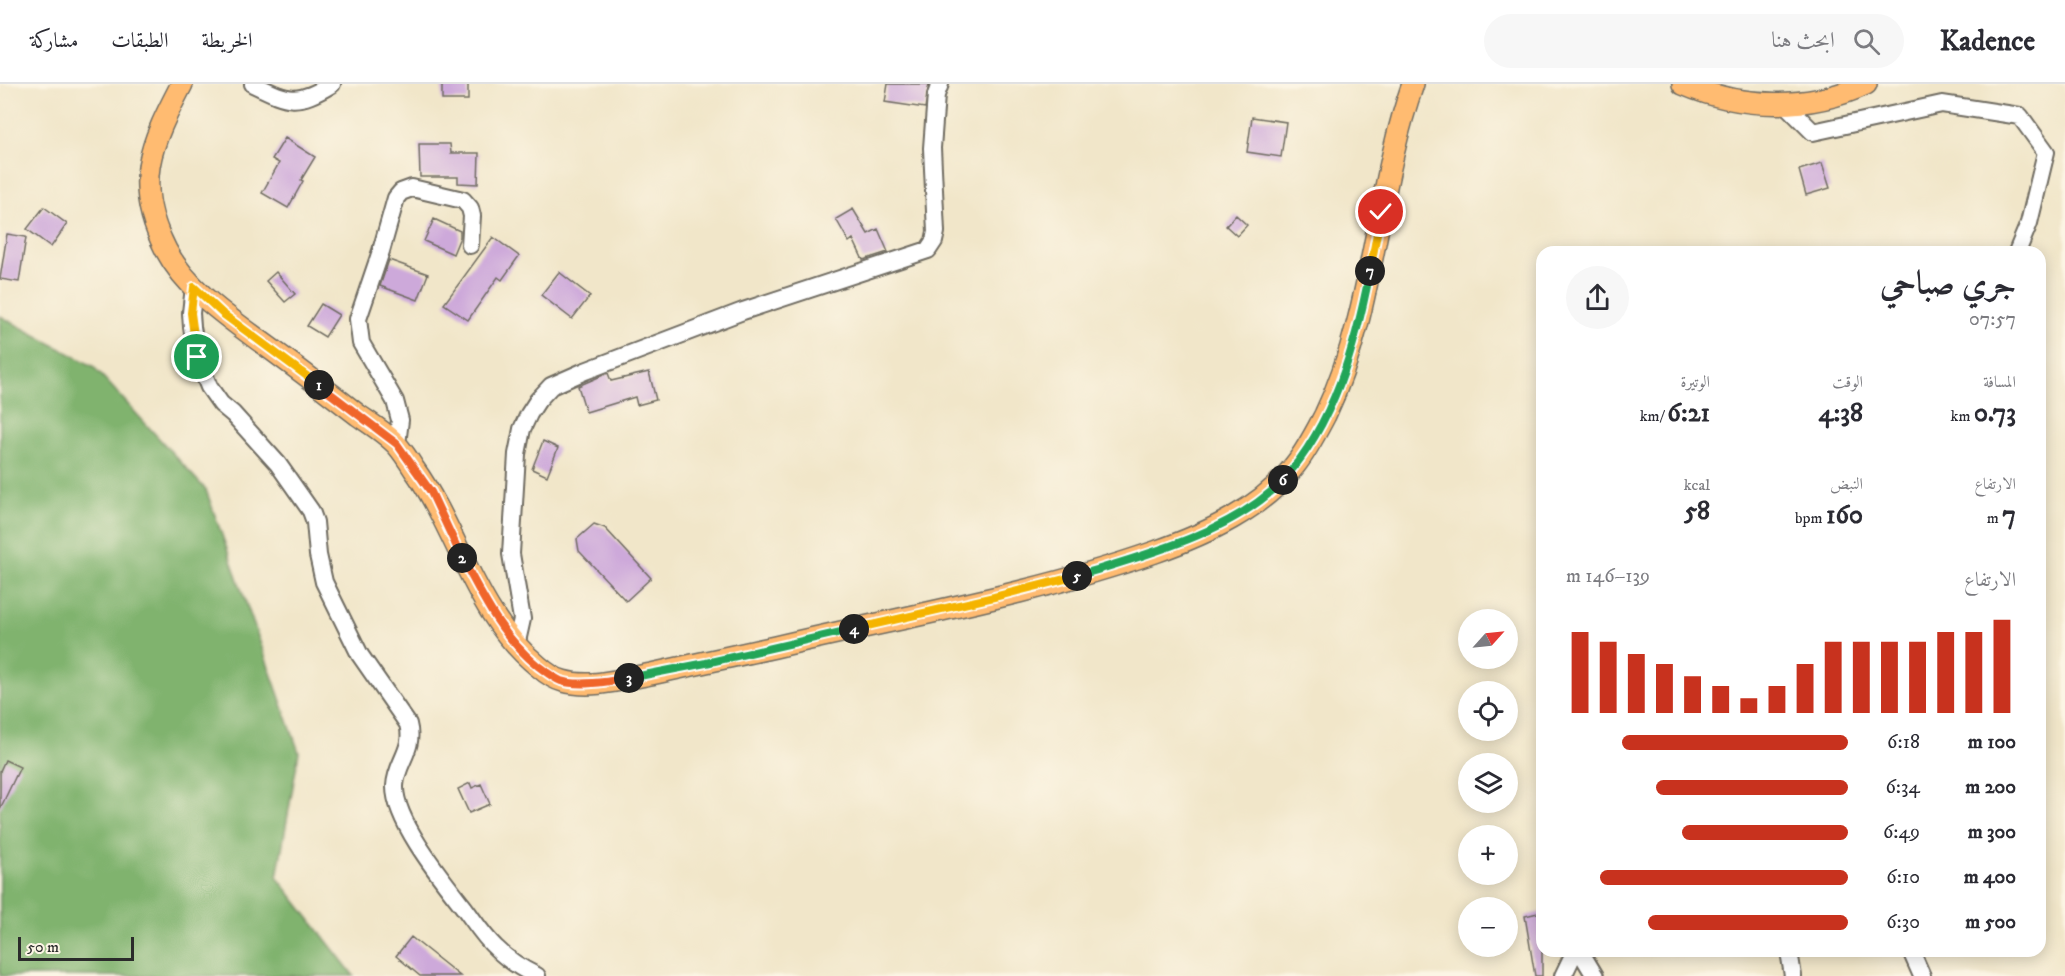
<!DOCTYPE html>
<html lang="ar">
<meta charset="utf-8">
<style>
:root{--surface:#fff;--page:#f7f7f7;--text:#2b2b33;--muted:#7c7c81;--line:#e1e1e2;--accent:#c8321e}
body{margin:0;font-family:"IM FELL DW Pica",Amiri,serif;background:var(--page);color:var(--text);direction:rtl;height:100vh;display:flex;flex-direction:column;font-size:22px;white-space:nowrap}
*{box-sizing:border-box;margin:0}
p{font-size:20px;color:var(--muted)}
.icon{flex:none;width:33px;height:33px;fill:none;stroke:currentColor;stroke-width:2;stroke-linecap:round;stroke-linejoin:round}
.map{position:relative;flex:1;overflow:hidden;direction:ltr}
.sheet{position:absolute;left:1536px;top:162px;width:510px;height:711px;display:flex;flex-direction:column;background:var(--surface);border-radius:18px;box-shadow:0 3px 15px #0003;direction:rtl}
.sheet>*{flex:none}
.needle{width:39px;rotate:63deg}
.fabs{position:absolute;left:1458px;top:525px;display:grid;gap:12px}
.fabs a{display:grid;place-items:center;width:60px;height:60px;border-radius:50%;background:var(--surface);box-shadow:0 3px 15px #0003;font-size:30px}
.scale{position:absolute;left:18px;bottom:15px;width:116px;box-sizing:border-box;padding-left:6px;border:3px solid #2b2b2b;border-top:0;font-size:16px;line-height:21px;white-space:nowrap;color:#2b2b2b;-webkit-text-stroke:4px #fcf5e5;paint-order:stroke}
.pin{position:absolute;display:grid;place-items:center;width:51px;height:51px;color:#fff;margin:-26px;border:3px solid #fff;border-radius:50%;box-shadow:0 2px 6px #0007}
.km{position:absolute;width:30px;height:30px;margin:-15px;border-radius:50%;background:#222;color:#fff;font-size:16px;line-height:30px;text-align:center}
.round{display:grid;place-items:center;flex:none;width:63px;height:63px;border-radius:32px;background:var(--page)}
.summary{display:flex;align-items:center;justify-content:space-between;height:102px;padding:0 30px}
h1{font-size:33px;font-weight:700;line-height:45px}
.metrics{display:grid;grid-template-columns:repeat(3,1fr);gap:9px;height:102px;padding:6px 30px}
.metrics div{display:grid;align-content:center}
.metrics b{font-size:26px;font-weight:700}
.metrics small{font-size:16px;font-weight:400}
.metrics p{font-size:16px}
.chart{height:168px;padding:12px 30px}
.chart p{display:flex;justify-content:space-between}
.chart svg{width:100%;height:108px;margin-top:6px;stroke:var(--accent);stroke-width:6}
ul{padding:0 30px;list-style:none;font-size:20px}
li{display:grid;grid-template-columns:96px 72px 1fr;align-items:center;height:45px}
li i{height:15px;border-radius:8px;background:var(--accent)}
header{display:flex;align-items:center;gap:36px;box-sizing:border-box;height:84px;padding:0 30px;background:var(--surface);border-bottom:2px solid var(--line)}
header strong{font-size:28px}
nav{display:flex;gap:33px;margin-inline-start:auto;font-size:21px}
.search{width:420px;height:54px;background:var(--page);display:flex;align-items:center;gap:15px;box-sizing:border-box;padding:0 21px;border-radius:33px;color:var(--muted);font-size:22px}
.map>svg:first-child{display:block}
</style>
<header>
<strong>Kadence</strong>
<div class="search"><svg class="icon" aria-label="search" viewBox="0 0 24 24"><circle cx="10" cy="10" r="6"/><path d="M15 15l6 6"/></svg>ابحث هنا</div>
<nav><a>الخريطة</a><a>الطبقات</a><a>مشاركة</a></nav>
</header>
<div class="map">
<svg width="2065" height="892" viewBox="0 0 2065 892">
<rect width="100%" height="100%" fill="#fcf5e5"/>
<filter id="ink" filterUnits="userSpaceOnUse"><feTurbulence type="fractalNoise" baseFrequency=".0167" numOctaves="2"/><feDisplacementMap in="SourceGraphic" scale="12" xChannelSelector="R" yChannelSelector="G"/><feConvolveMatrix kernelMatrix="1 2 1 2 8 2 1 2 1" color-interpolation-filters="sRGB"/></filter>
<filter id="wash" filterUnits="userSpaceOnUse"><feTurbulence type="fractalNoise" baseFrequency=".008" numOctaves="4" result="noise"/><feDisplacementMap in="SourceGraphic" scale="24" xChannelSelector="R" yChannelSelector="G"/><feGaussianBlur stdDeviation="1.35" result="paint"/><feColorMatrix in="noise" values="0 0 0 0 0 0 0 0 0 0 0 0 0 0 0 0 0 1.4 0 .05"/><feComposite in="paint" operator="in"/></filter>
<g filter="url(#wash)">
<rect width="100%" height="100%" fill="#f1e6c9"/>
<path fill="#80b36e" stroke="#566f4c" stroke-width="1.5" d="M0,232L93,282L206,406L299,668L277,793L354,892H0Z"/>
<g id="blocks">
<path fill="#cda9da" d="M442,0H468V16H442Z
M888,0H929L925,24L885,18Z
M1252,33L1286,38L1281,73L1247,68Z
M285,54L315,73L301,96L303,97L288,124L262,109L279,79L272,75Z
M419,60H450L451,69H479L478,100L458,99V93H420Z
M1822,79L1830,104L1806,111L1799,86Z
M44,123L67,140L51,163L27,145Z
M853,125L868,150L878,145L888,168L863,176L853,155L849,158L836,135Z
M1236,131L1247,141L1237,152L1226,142Z
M434,135L460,147V153L453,170L424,157Z
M7,150L26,153L19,198L0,195Z
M493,153L519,172L502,196L498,193L468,236L444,220Z
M389,176L428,190L418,216L380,202Z
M276,188L295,210L285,218L266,197Z
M559,188L590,212L572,235L541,211Z
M321,220L339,231L325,253L307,242Z
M649,288L656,316L637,321L635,313L586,328L578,302L608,289L611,297Z
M543,357L558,364L547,392L532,385Z
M594,440L605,444L651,494L626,517L579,467L577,455Z
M5,676L20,683L0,725V687Z
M470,699L472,704L481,700L490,720L469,729L458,705Z
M1542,828V892H1535L1525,832Z
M411,853L460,892H420L396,872Z"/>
</g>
</g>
<g filter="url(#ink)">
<use href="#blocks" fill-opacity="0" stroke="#706c62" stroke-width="1.5"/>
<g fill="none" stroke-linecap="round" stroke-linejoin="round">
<defs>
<path id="minor" d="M253,0C288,17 296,22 332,0
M1785,20L1813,48L1942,20L2020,32L2046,68L2029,139L2017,168
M194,203L191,229L192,243L197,273L209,303L221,320L233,330L278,380L311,427L315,438L318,471L324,498L360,571L408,640C415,666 396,678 395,702C394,736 441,794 462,821C473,835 482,851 496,864C508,876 522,885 537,892
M397,360L400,336L395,317L361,259L358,235L381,167L396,114L401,108L412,104L463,116L470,124L472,132L470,161
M516,562L522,535L511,470L517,370L522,345L529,330L538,316L551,302L585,287L743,227L928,166L934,157L936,148L932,64L936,11L940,0
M1580,867L1595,892
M1789,867L1793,892
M1911,867L1922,892
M1563,892L1575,867"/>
<path id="major" d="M182,0C150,61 132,100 166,166C187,206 229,234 264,260C296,283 327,307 358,331C371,340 386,349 397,361C403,368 409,377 414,385C459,448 475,531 538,582C545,588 554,595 563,597C591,605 624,595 651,590C692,581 734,572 775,563C902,533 1032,511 1155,468C1206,450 1262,425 1295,381C1307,366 1316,348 1325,331C1375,226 1375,108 1413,0
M1683,0C1741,25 1809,27 1866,0"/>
</defs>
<use href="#minor" stroke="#706c62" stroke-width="20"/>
<use href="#major" stroke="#706c62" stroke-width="24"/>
<use href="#minor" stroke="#fff" stroke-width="16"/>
<use href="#major" stroke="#ffbb71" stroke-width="21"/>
</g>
</g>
<g fill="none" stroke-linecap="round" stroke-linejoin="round" filter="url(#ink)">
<defs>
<path id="split-1" d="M197,273L191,229L194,203L223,230L319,301"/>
<path id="split-2" d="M319,301L397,360L431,408L462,474"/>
<path id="split-3" d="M462,474C483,514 502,553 538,582C545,587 553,594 561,597C579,603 611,597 629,594"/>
<path id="split-4" d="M629,594L706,579L854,545"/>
<path id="split-5" d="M854,545L994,513L1077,492"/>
<path id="split-6" d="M1077,492C1142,472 1235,448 1283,396"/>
<path id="split-7" d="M1283,396C1334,340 1356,260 1370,187"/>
<path id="split-8" d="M1370,187L1381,128"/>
</defs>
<use href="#split-1" stroke="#fff" stroke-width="12"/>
<use href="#split-2" stroke="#fff" stroke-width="12"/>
<use href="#split-3" stroke="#fff" stroke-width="12"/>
<use href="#split-4" stroke="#fff" stroke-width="12"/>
<use href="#split-5" stroke="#fff" stroke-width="12"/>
<use href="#split-6" stroke="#fff" stroke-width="12"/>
<use href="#split-7" stroke="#fff" stroke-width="12"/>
<use href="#split-8" stroke="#fff" stroke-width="12"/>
<use href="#split-1" stroke="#f5b400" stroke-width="8"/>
<use href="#split-2" stroke="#f0652b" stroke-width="8"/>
<use href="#split-3" stroke="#f0652b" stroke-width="8"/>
<use href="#split-4" stroke="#22a559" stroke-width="8"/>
<use href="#split-5" stroke="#f5b400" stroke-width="8"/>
<use href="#split-6" stroke="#22a559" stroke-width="8"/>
<use href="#split-7" stroke="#22a559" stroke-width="8"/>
<use href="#split-8" stroke="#f5b400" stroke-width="8"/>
</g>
</svg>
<div class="fabs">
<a><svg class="needle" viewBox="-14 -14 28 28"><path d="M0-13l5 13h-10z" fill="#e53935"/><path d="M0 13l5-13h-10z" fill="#7c7c81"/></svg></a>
<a><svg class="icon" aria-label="locate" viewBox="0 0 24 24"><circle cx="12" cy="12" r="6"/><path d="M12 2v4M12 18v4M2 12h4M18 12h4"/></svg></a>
<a><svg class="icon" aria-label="layers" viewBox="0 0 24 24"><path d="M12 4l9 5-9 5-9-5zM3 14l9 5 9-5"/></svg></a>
<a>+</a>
<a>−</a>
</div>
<div class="scale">50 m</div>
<div class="pin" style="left:197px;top:273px;background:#1e9e55"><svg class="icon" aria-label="arrive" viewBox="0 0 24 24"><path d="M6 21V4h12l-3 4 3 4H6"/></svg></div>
<div class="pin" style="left:1381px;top:128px;background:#d93025"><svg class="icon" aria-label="check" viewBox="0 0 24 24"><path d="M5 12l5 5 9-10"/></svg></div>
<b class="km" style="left:319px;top:301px">1</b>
<b class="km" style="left:462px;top:474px">2</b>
<b class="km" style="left:629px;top:594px">3</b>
<b class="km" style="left:854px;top:545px">4</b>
<b class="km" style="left:1077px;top:492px">5</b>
<b class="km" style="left:1283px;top:396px">6</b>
<b class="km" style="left:1370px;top:187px">7</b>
<section class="sheet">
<div class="summary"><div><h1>جري صباحي</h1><p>07:57</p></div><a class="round"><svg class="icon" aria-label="share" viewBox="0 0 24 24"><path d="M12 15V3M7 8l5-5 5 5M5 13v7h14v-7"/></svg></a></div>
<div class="metrics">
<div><p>المسافة</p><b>0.73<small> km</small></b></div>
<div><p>الوقت</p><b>4:38</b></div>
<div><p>الوتيرة</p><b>6:21<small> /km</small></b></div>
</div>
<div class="metrics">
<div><p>الارتفاع</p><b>7<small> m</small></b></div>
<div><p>النبض</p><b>160<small> bpm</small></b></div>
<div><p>kcal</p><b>58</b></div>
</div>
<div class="chart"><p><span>الارتفاع</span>139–146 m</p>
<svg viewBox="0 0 160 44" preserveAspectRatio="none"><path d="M5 44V11M15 44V15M25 44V20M35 44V24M45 44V29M55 44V33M65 44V38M75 44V33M85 44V24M95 44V15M105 44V15M115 44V15M125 44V15M135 44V11M145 44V11M155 44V6"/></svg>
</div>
<ul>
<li><b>100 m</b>6:18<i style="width:80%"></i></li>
<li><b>200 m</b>6:34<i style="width:68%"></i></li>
<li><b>300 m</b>6:49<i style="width:59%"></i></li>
<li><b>400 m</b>6:10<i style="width:88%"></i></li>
<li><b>500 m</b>6:30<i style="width:71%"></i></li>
</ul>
</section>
</div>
